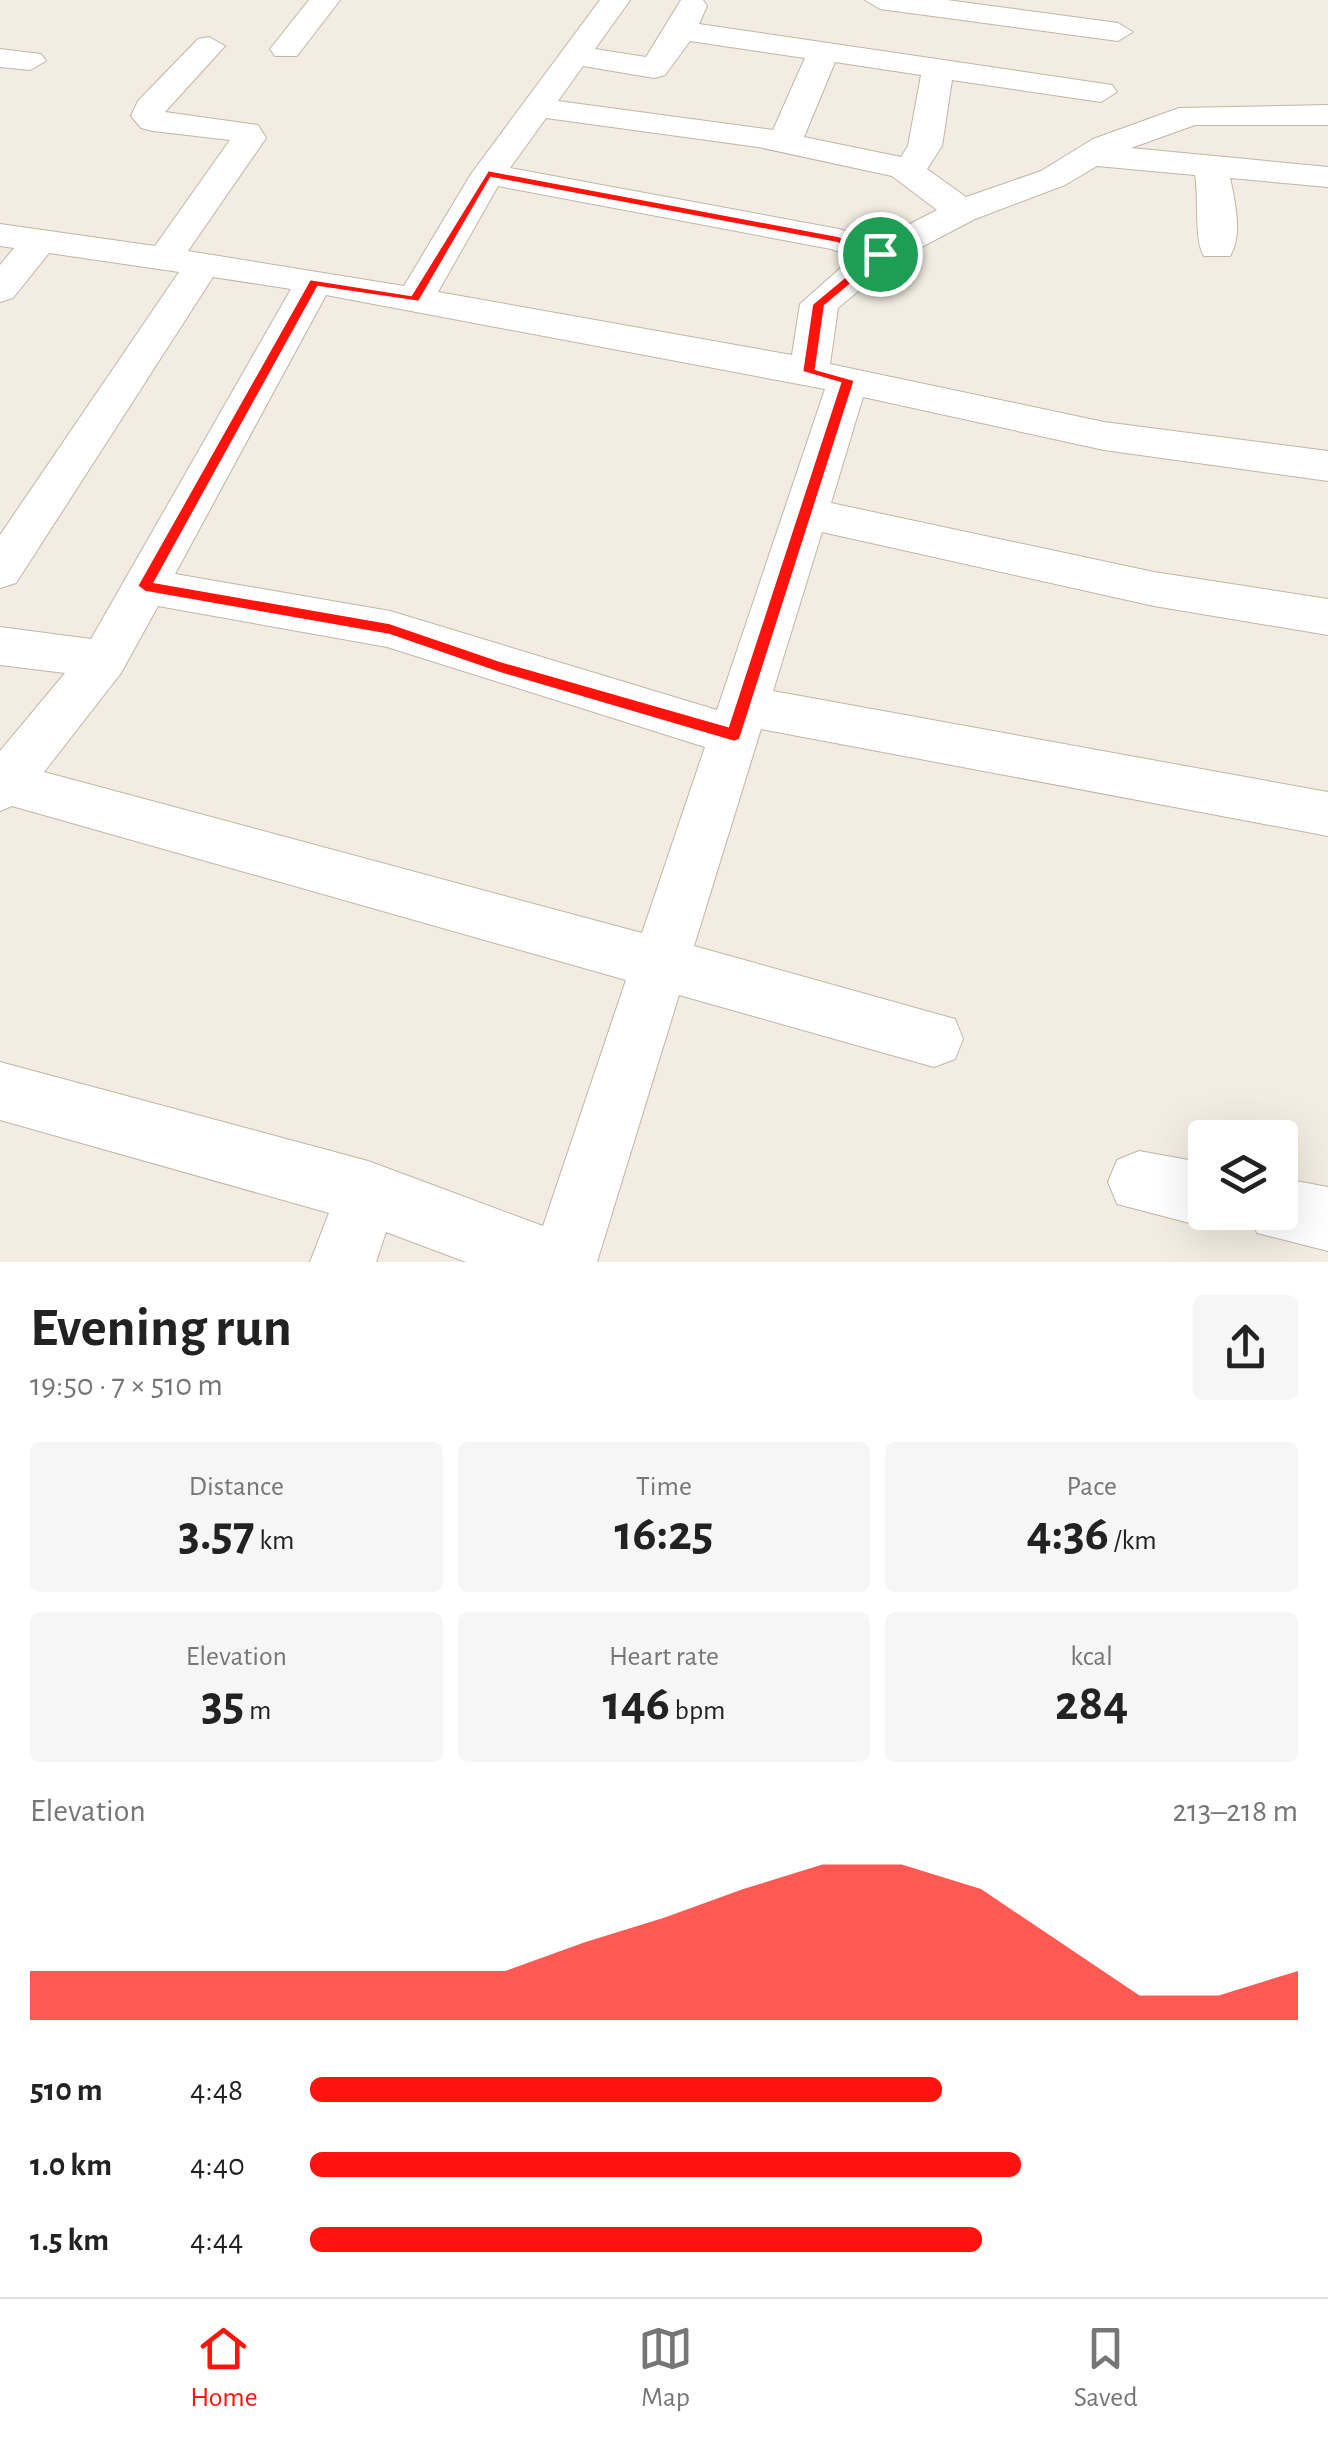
<!DOCTYPE html>
<meta charset="utf-8">
<style>
:root{--surface:#fff;--page:#f6f6f6;--text:#222;--muted:#767676;--line:#e0e0e0;--accent:#ff140d}
body{margin:0;font-family:"Alegreya Sans",sans-serif;background:var(--page);color:var(--text);height:100vh;display:flex;flex-direction:column;font-size:38px;white-space:nowrap}
*{box-sizing:border-box;margin:0}
p{font-size:32px;color:var(--muted)}
.icon{flex:none;width:55px;height:55px;fill:none;stroke:currentColor;stroke-width:2;stroke-linecap:round;stroke-linejoin:round}
.map{position:relative;height:1262px;overflow:hidden}
.panel{display:flex;flex-direction:column;background:var(--surface);flex:1}
.panel>*{flex:none}
.buttons{position:absolute;left:1188px;top:1120px;display:grid;gap:20px}
.buttons a{display:grid;place-items:center;width:110px;height:110px;border-radius:10px;background:var(--surface);box-shadow:0 10px 40px #0002;font-size:50px}
.pin{position:absolute;display:grid;place-items:center;width:85px;height:85px;color:#fff;margin:-42px;border:5px solid #fff;border-radius:50%;box-shadow:0 2px 10px #0007}
.round{display:grid;place-items:center;flex:none;width:105px;height:105px;border-radius:10px;background:var(--page)}
.head{display:flex;align-items:center;justify-content:space-between;height:170px;padding:0 30px}
h1{font-size:55px;font-weight:700;line-height:75px}
.stats{display:grid;grid-template-columns:repeat(3,1fr);gap:15px;height:170px;padding:10px 30px}
.stats div{display:grid;align-content:center;border-radius:10px;background:var(--page);text-align:center}
.stats b{font-size:50px;font-weight:700}
.stats small{font-size:28px;font-weight:400}
.stats p{font-size:28px}
.chart{height:280px;padding:20px 30px}
.chart p{display:flex;justify-content:space-between}
.chart svg{width:100%;height:180px;margin-top:10px;fill:var(--accent);opacity:.7}
ul{padding:0 30px;list-style:none;font-size:32px}
li{display:grid;grid-template-columns:160px 120px 1fr;align-items:center;height:75px}
li i{height:25px;border-radius:12px;background:var(--accent)}
.tab-bar{display:flex;justify-content:space-around;align-items:center;height:140px;border-top:2px solid var(--line);background:var(--surface);font-size:28px;color:var(--muted)}
.tab-bar a{display:grid;justify-items:center;gap:5px}
.tab-bar .on{color:var(--accent)}
.map>svg:first-child{display:block}
</style>
<div class="map">
<svg width="1328" height="1262" viewBox="0 0 1328 1262">
<rect width="100%" height="100%" fill="#f2ece2"/>
<g fill="none" stroke-linecap="round" stroke-linejoin="round">
<defs>
<path id="minor" d="M309,0H340L297,56H275L270,49Z
M600,0H630L595,49L646,57L681,0H703L707,6L699,24L1112,85L1117,92L1101,102L952,80L942,146L927,169L966,197L1041,171L1093,139L1179,108L1328,105V125H1195L1131,148L1328,167V187L1230,178C1235,200 1243,236 1230,256H1204C1194,242 1199,196 1195,175L1097,166L1065,185L975,219L893,262L838,308L830,364L1104,422L1328,451V481L1104,450L863,397L831,503L1154,572L1328,599V635L1154,606L822,532L773,691L1328,792V836L761,729L694,946L955,1019L963,1039L955,1059L934,1067L679,995L597,1262H466L386,1232L376,1262H310L329,1213L0,1120V1062L368,1161L543,1226L626,980L12,806L0,811V751L65,673L0,665V627L91,639L291,289L213,277L16,583L0,588V535L179,272L49,253L13,298L0,302V265L14,248L0,246V224L155,246L230,140L153,131L141,128L131,116L138,101L198,39L209,37L225,46L165,112L258,125L266,138L188,251L404,286L471,174ZM690,41L805,58L773,130L558,101L583,66L654,78L665,75ZM835,62L921,75L908,146L901,157L804,137ZM546,118L758,147L892,176L937,210L877,241L839,229L510,168ZM498,186L831,249L853,257L800,304L792,355L438,292ZM326,295L825,389L717,710L390,611L175,574ZM158,606L387,647L705,747L642,933L44,772L121,673Z
M865,0H947L1118,23L1133,32L1118,41L880,9Z
M0,49L41,54L46,61L30,70L0,67Z
M1139,1151L1205,1163V1212H1229L1227,1217L1205,1227L1117,1204L1108,1182L1117,1160Z
M1280,1178L1328,1187V1251L1257,1233L1249,1212H1280Z"/>
</defs>
<use href="#minor" stroke="#c1b5a8" stroke-width="2"/>
<use href="#minor" fill="#fff" fill-rule="evenodd"/>
</g>
<path fill="#ff140d" stroke="#fff" stroke-width="2.5" fill-rule="evenodd" d="M488,170L839,236L887,254L825,306L816,369L855,380L740,740L734,742L499,673L389,635L145,592L137,586L310,279L411,295ZM491,178L836,243L871,255L812,304L802,372L840,383L728,726L501,661L390,623L155,582L318,287L419,302Z"/>
</svg>
<div class="buttons">
<a><svg class="icon" aria-label="layers" viewBox="0 0 24 24"><path d="M12 4l9 5-9 5-9-5zM3 14l9 5 9-5"/></svg></a>
</div>
<div class="pin" style="left:880px;top:254px;background:#1e9e55"><svg class="icon" aria-label="arrive" viewBox="0 0 24 24"><path d="M6 21V4h12l-3 4 3 4H6"/></svg></div>
</div>
<section class="panel">
<div class="head"><div><h1>Evening run</h1><p>19:50 · 7 × 510 m</p></div><a class="round"><svg class="icon" aria-label="share" viewBox="0 0 24 24"><path d="M12 15V3M7 8l5-5 5 5M5 13v7h14v-7"/></svg></a></div>
<div class="stats">
<div><p>Distance</p><b>3.57<small> km</small></b></div>
<div><p>Time</p><b>16:25</b></div>
<div><p>Pace</p><b>4:36<small> /km</small></b></div>
</div>
<div class="stats">
<div><p>Elevation</p><b>35<small> m</small></b></div>
<div><p>Heart rate</p><b>146<small> bpm</small></b></div>
<div><p>kcal</p><b>284</b></div>
</div>
<div class="chart"><p><span>Elevation</span>213–218 m</p>
<svg viewBox="0 0 160 44" preserveAspectRatio="none"><path d="M0 44V32L10 32L20 32L30 32L40 32L50 32L60 32L70 25L80 19L90 12L100 6L110 6L120 12L130 25L140 38L150 38L160 32V44z"/></svg>
</div>
<ul>
<li><b>510 m</b>4:48<i style="width:64%"></i></li>
<li><b>1.0 km</b>4:40<i style="width:72%"></i></li>
<li><b>1.5 km</b>4:44<i style="width:68%"></i></li>
</ul>
</section>
<nav class="tab-bar">
<a class="on"><svg class="icon" aria-label="home" viewBox="0 0 24 24"><path d="M3 11l9-7 9 7M6 9v11h12V9"/></svg>Home</a>
<a><svg class="icon" aria-label="map" viewBox="0 0 24 24"><path d="M3 6l6-2 6 2 6-2v14l-6 2-6-2-6 2zM9 4v14M15 6v14"/></svg>Map</a>
<a><svg class="icon" aria-label="saved" viewBox="0 0 24 24"><path d="M7 4h10v16l-5-4-5 4z"/></svg>Saved</a>
</nav>
